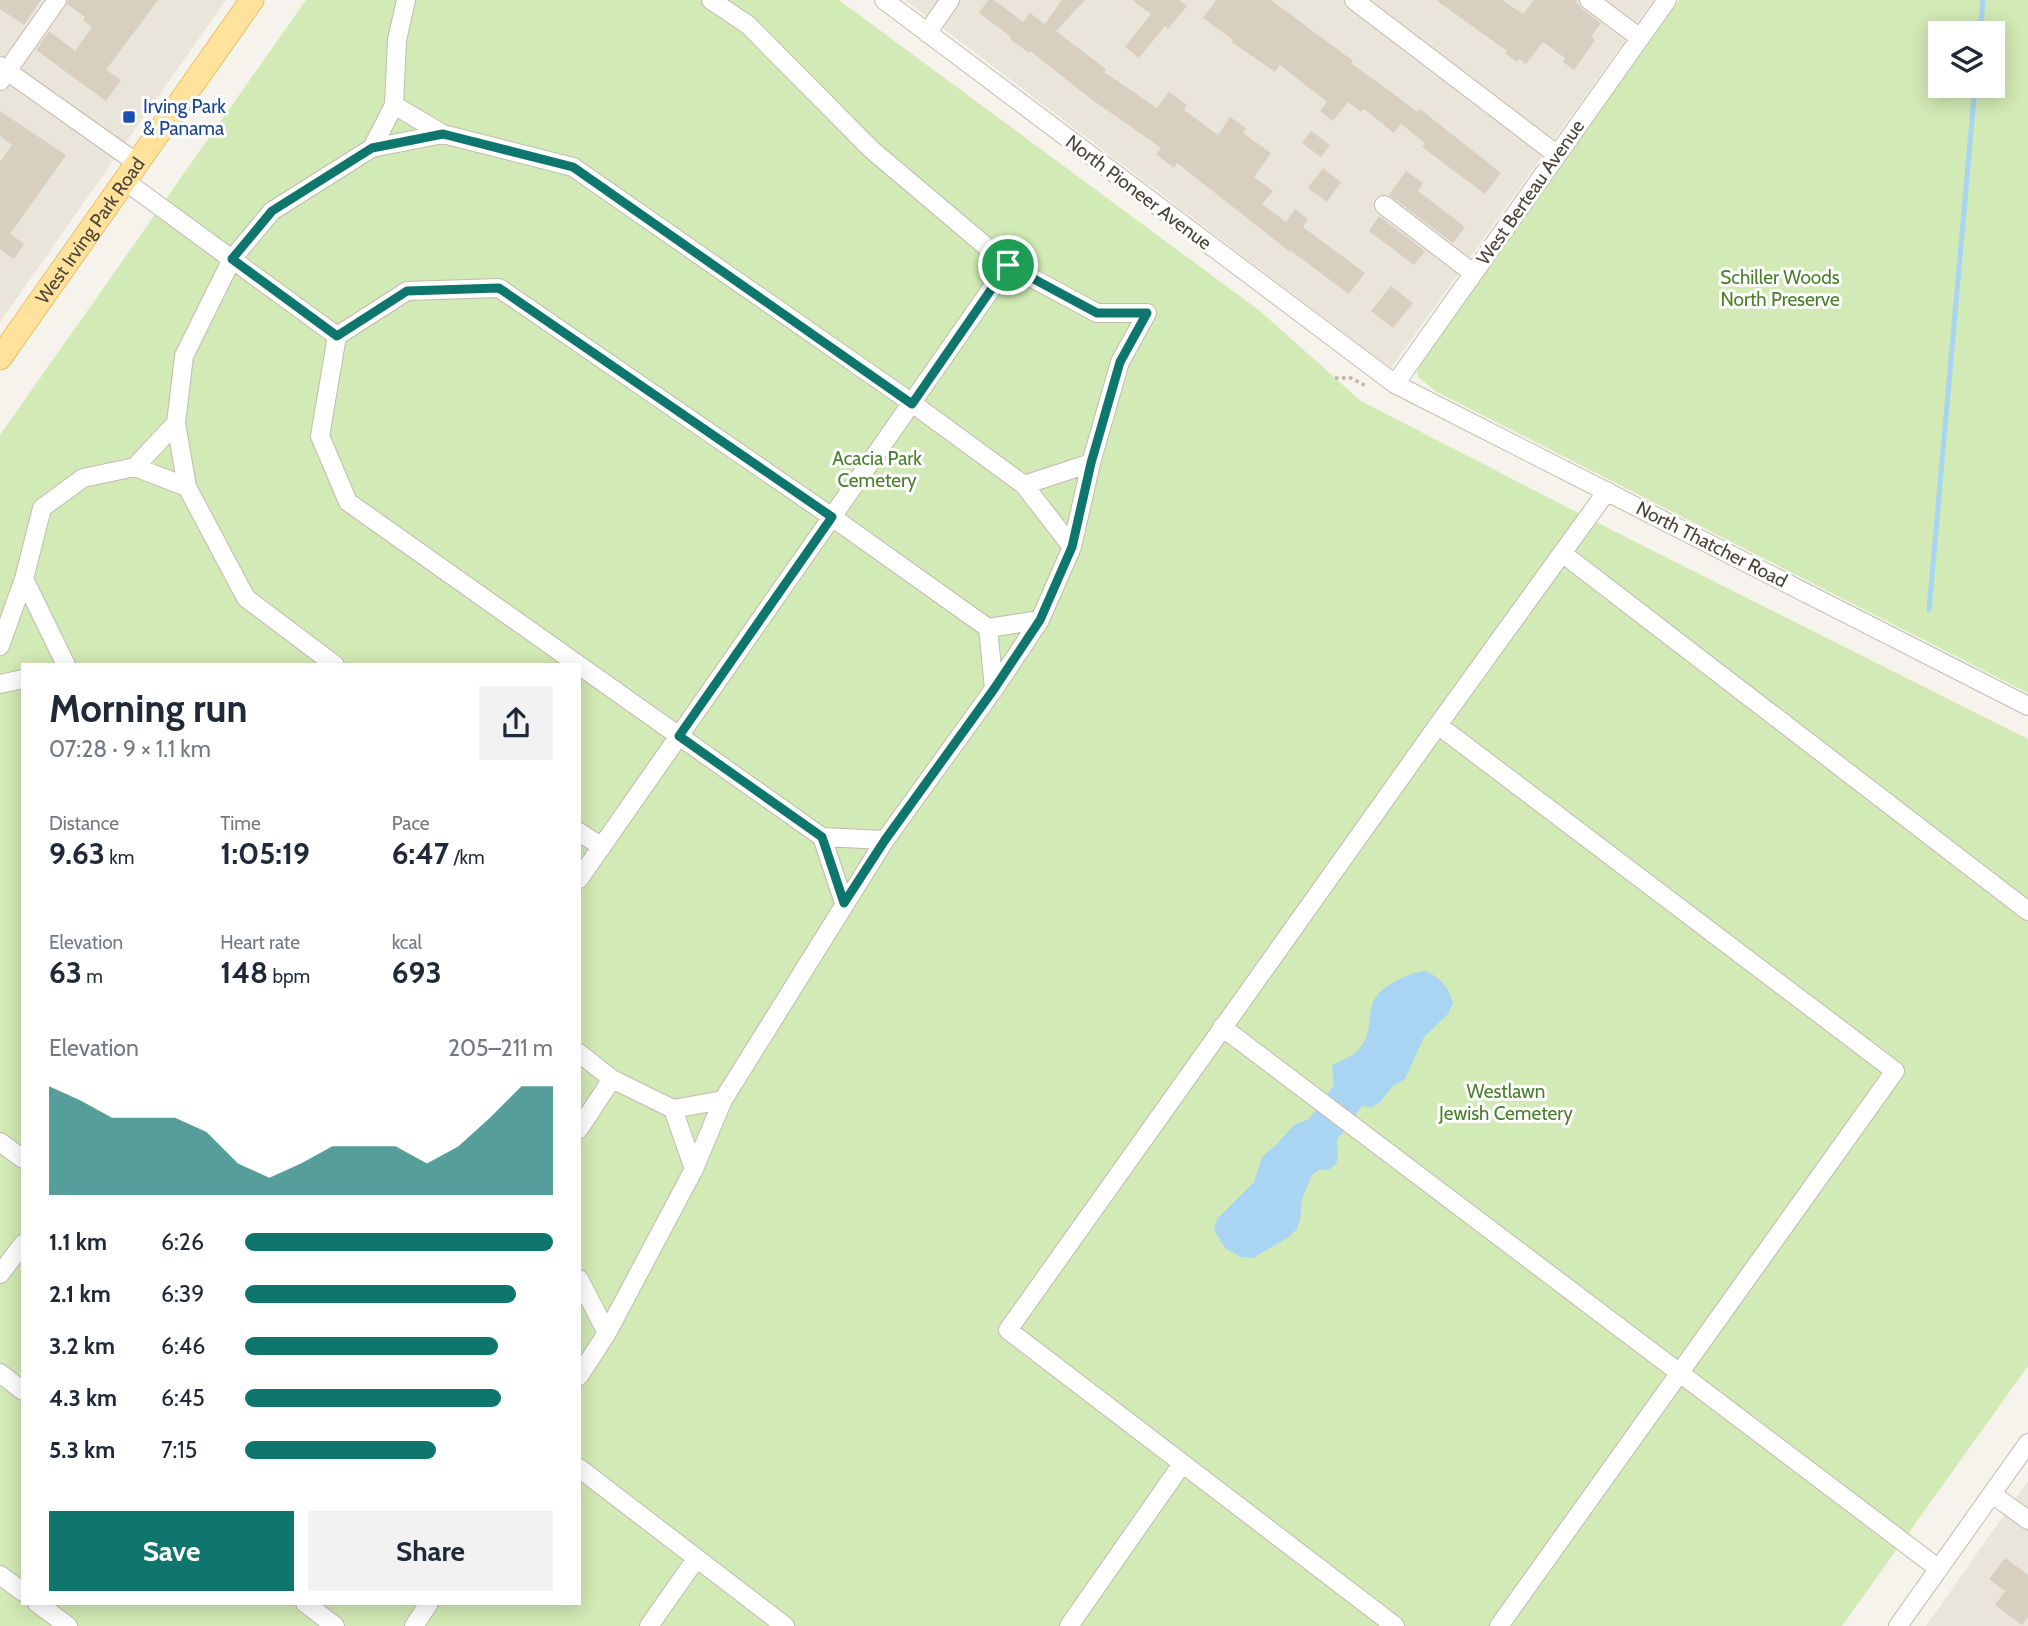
<!DOCTYPE html>
<meta charset="utf-8">
<style>
:root{--surface:#fff;--page:#f2f2f3;--text:#1f2937;--muted:#747a83;--accent:#0f766e}
body{margin:0;font-family:Cabin,sans-serif;background:var(--page);color:var(--text);height:100vh;display:flex;flex-direction:column;font-size:26px;white-space:nowrap}
*{box-sizing:border-box;margin:0}
p{font-size:23px;color:var(--muted)}
.icon{flex:none;width:38px;height:38px;fill:none;stroke:currentColor;stroke-width:2;stroke-linecap:round;stroke-linejoin:round}
.map{position:relative;flex:1;overflow:hidden}
.sheet{position:absolute;left:21px;top:663px;width:560px;height:942px;display:flex;flex-direction:column;background:var(--surface);border-radius:0px;box-shadow:0 4px 18px #0003}
.sheet>*{flex:none}
.buttons{position:absolute;left:1928px;top:21px;display:grid;gap:14px}
.buttons a{display:grid;place-items:center;width:77px;height:77px;border-radius:0px;background:var(--surface);box-shadow:0 4px 18px #0003;font-size:35px}
.pin{position:absolute;display:grid;place-items:center;width:60px;height:60px;color:#fff;margin:-30px;border:4px solid #fff;border-radius:50%;box-shadow:0 2px 7px #0007}
.round{display:grid;place-items:center;flex:none;width:74px;height:74px;border-radius:0px;background:var(--page)}
.head{display:flex;align-items:center;justify-content:space-between;height:119px;padding:0 28px}
h1{font-size:38px;font-weight:800;line-height:52px}
.metrics{display:grid;grid-template-columns:repeat(3,1fr);gap:10px;height:119px;padding:7px 28px}
.metrics div{display:grid;align-content:center}
.metrics b{font-size:30px;font-weight:800}
.metrics small{font-size:19px;font-weight:400}
.metrics p{font-size:19px}
.chart{height:196px;padding:14px 28px}
.chart p{display:flex;justify-content:space-between}
.chart svg{width:100%;height:126px;margin-top:7px;fill:var(--accent);opacity:.7}
.primary-button{display:flex;gap:14px;margin-top:auto;padding:14px 28px}
.primary-button a{flex:1;height:80px;border-radius:0px;background:var(--accent);color:#fff;font-size:28px;font-weight:800;line-height:80px;text-align:center}
.primary-button a+a{background:var(--page);color:var(--text)}
ul{padding:0 28px;list-style:none;font-size:23px}
li{display:grid;grid-template-columns:112px 84px 1fr;align-items:center;height:52px}
li i{height:18px;border-radius:9px;background:var(--accent)}
.map>svg:first-child{display:block}
</style>
<div class="map">
<svg width="2028" height="1626" viewBox="0 0 2028 1626">
<rect width="100%" height="100%" fill="#f6f3ec"/>
<path fill="#eae5da" d="M0,0H226L0,322Z
M905,0H1654L1391,368Z
M2028,1481V1626H1926Z"/>
<path fill="#d2eab5" fill-rule="evenodd" d="M306,0H839L1260,311L1361,401L1588,518L2028,739V1366L1842,1626H0V435ZM23,665H579V1603H23Z
M1679,0H2028V693L1435,391L1418,377L1417,370ZM1941,33H1993V86H1941Z"/>
<path fill="#a9d4f2" d="M1425,971C1441,978 1448,986 1453,1003L1448,1014L1424,1037L1405,1079L1393,1086L1380,1102L1372,1107L1362,1106L1337,1140L1338,1159L1335,1165L1330,1169L1319,1170L1312,1175L1302,1199L1300,1220L1297,1229L1289,1237L1253,1258L1241,1257L1225,1248L1214,1230L1217,1219L1254,1182L1262,1157L1275,1146L1294,1125L1309,1119L1334,1085L1332,1066C1341,1059 1353,1058 1360,1048C1379,1024 1357,1002 1394,982C1405,977 1413,972 1425,971Z"/>
<g fill="none" stroke-linecap="round" stroke-linejoin="round">
<path stroke="#a9d4f2" stroke-width="5" d="M1980,33L1983,0
M1929,610L1975,86"/>
</g>
<path fill="#d8cfc1" d="M0,0H41L24,25L0,9Z
M68,0H158L106,70L121,80L106,101L36,50L49,31L75,51L92,27L83,20L85,17L67,4Z
M988,0H994L1023,22L1030,13L1045,24L1062,0H1085L1056,31L1106,69L1104,72L1157,108L1169,92L1187,105L1184,110L1218,135L1230,117L1246,128L1243,133L1271,153L1254,177L1273,191L1262,204L1286,222L1295,209L1308,219L1303,227L1365,273L1349,294L1291,251L1290,252L1177,163L1174,168L1156,154L1161,148L1091,99L1030,51L1029,53L1010,39L1011,37L979,13Z
M1132,0H1179L1187,6L1168,29L1165,26L1139,58L1125,47L1151,14Z
M1216,0H1271L1353,61L1351,63L1418,112L1420,109L1501,173L1485,194L1422,147L1425,143L1401,124L1394,133L1364,109L1361,112L1348,102L1333,121L1320,111L1327,102L1280,65L1275,72L1232,42L1233,40L1203,18Z
M1436,0H1502L1523,14L1534,0H1575L1582,9L1601,23L1591,37L1595,40L1574,70L1563,62L1565,58L1543,42L1526,64L1519,59L1517,62L1505,53L1507,51Z
M0,111L66,155L10,234L24,244L14,259L0,249V162L12,145L0,136Z
M1311,131L1330,145L1321,157L1302,143Z
M1323,168L1341,182L1327,202L1308,188Z
M1406,171L1423,183L1418,191L1465,227L1453,243L1389,195Z
M1379,216L1425,251L1414,265L1369,231Z
M1391,286L1413,303L1393,328L1371,311Z
M2005,1558L2028,1575V1617L2022,1625L1995,1605L2005,1591L1989,1579Z"/>
<g fill="none" stroke-linecap="round" stroke-linejoin="round">
<defs>
<path id="minor" d="M884,0L1395,384L2028,706
M1354,0L1556,154
M1589,0L1640,38
M927,33L950,0
M0,66L137,163
M0,81L57,0
M394,105L443,134
M372,148L394,105L397,40L406,0
M125,181L337,336
M1384,205L1473,273
M1395,384L1667,0
M135,467L176,423
M1024,485L1072,547
M1562,553L2028,911
M988,628L994,689
M0,646L24,579
M66,665L24,579L42,508L83,478L135,467L187,487
M335,665L246,598L187,487L176,423L184,356L232,259L272,211L372,148L443,134L573,167L912,403L1024,485L1091,463
M0,684L23,679
M1438,725L1895,1071L1499,1626
M579,832L602,847
M822,837L885,840
M579,879L1008,265
M844,903L822,837L348,502L320,436L337,336L407,291L499,288L832,517L988,628L1040,620
M1222,1027L1939,1569
M579,1053L612,1079L673,1109L694,1169
M673,1109L723,1100
M579,1129L612,1079
M0,1142L23,1159
M0,1274L23,1244
M579,1279L607,1333
M0,1373L23,1391
M579,1376L607,1333L694,1169L723,1100L885,840L994,689L1040,620L1072,547L1091,463L1120,362L1147,313H1097L1008,265L872,150L748,25L711,0
M579,1468L785,1626
M1992,1494L2028,1520
M0,1575L23,1592
M37,1603L68,1626
M305,1603L335,1626
M414,1626L429,1603
M649,1626L696,1559
M1069,1626L1182,1464
M1395,1626L1008,1330L1438,725L1607,491
M1898,1626L2028,1443"/>
<g id="major">
<path id="s1" d="M0,358L252,0"/>
</g>
</defs>
<use href="#minor" stroke="#c2bbae" stroke-width="20"/>
<use href="#major" stroke="#e6c16a" stroke-width="25"/>
<path stroke="#c4b79f" stroke-width="3.5" stroke-dasharray="3.5 3.5" stroke-linecap="butt" d="M1335,378H1351L1366,386"/>
<use href="#minor" stroke="#fff" stroke-width="18"/>
<use href="#major" stroke="#ffe39c" stroke-width="23"/>
</g>
<g fill="none" stroke-linecap="round" stroke-linejoin="round">
<defs>
<path id="route" d="M443,134L573,167L912,404L1008,265L1097,313H1147L1120,362L1091,463L1072,547L1040,620L994,689L885,840L844,903L822,837L679,736L832,517L499,288L407,291L337,336L232,259L272,211L372,148Z"/>
</defs>
<use href="#route" stroke="#fff" stroke-width="14"/>
<use href="#route" stroke="#0f766e" stroke-width="9"/>
</g>
<rect fill="#1a4fb4" stroke="#fff" stroke-width="2.5" x="122" y="110" width="14" height="14" rx="3.5"/>
<g text-anchor="middle" stroke-width="6" stroke-linejoin="round" paint-order="stroke">
<g font-size="19" fill="#164399" stroke="#fff" text-anchor="start">
<text x="143" y="113">Irving Park<tspan x="143" dy="22">&amp; Panama</tspan></text>
</g>
<g font-size="19" fill="#4b4439" stroke="#fff">
<text transform="translate(1139 192) rotate(37)" y="7">North Pioneer Avenue</text>
<text transform="translate(1530 192) rotate(-55)" y="7">West Berteau Avenue</text>
<text dy="7" stroke="none"><textPath href="#s1" startOffset="156">West Irving Park Road</textPath></text>
<text transform="translate(1712 544) rotate(27)" y="7">North Thatcher Road</text>
</g>
<g font-size="19" fill="#4a7f2a" stroke="#fff">
<text x="1780" y="284">Schiller Woods<tspan x="1780" dy="22">North Preserve</tspan></text>
<text x="877" y="465">Acacia Park<tspan x="877" dy="22">Cemetery</tspan></text>
<text x="1506" y="1098">Westlawn<tspan x="1506" dy="22">Jewish Cemetery</tspan></text>
</g>
</g>
</svg>
<div class="buttons">
<a><svg class="icon" aria-label="layers" viewBox="0 0 24 24"><path d="M12 4l9 5-9 5-9-5zM3 14l9 5 9-5"/></svg></a>
</div>
<div class="pin" style="left:1008px;top:265px;background:#1e9e55"><svg class="icon" aria-label="arrive" viewBox="0 0 24 24"><path d="M6 21V4h12l-3 4 3 4H6"/></svg></div>
<section class="sheet">
<div class="head"><div><h1>Morning run</h1><p>07:28 · 9 × 1.1 km</p></div><a class="round"><svg class="icon" aria-label="share" viewBox="0 0 24 24"><path d="M12 15V3M7 8l5-5 5 5M5 13v7h14v-7"/></svg></a></div>
<div class="metrics">
<div><p>Distance</p><b>9.63<small> km</small></b></div>
<div><p>Time</p><b>1:05:19</b></div>
<div><p>Pace</p><b>6:47<small> /km</small></b></div>
</div>
<div class="metrics">
<div><p>Elevation</p><b>63<small> m</small></b></div>
<div><p>Heart rate</p><b>148<small> bpm</small></b></div>
<div><p>kcal</p><b>693</b></div>
</div>
<div class="chart"><p><span>Elevation</span>205–211 m</p>
<svg viewBox="0 0 160 44" preserveAspectRatio="none"><path d="M0 44V6L10 11L20 17L30 17L40 17L50 22L60 33L70 38L80 33L90 27L100 27L110 27L120 33L130 27L140 17L150 6L160 6V44z"/></svg>
</div>
<ul>
<li><b>1.1 km</b>6:26<i style="width:100%"></i></li>
<li><b>2.1 km</b>6:39<i style="width:88%"></i></li>
<li><b>3.2 km</b>6:46<i style="width:82%"></i></li>
<li><b>4.3 km</b>6:45<i style="width:83%"></i></li>
<li><b>5.3 km</b>7:15<i style="width:62%"></i></li>
</ul>
<div class="primary-button"><a>Save</a><a>Share</a></div>
</section>
</div>
